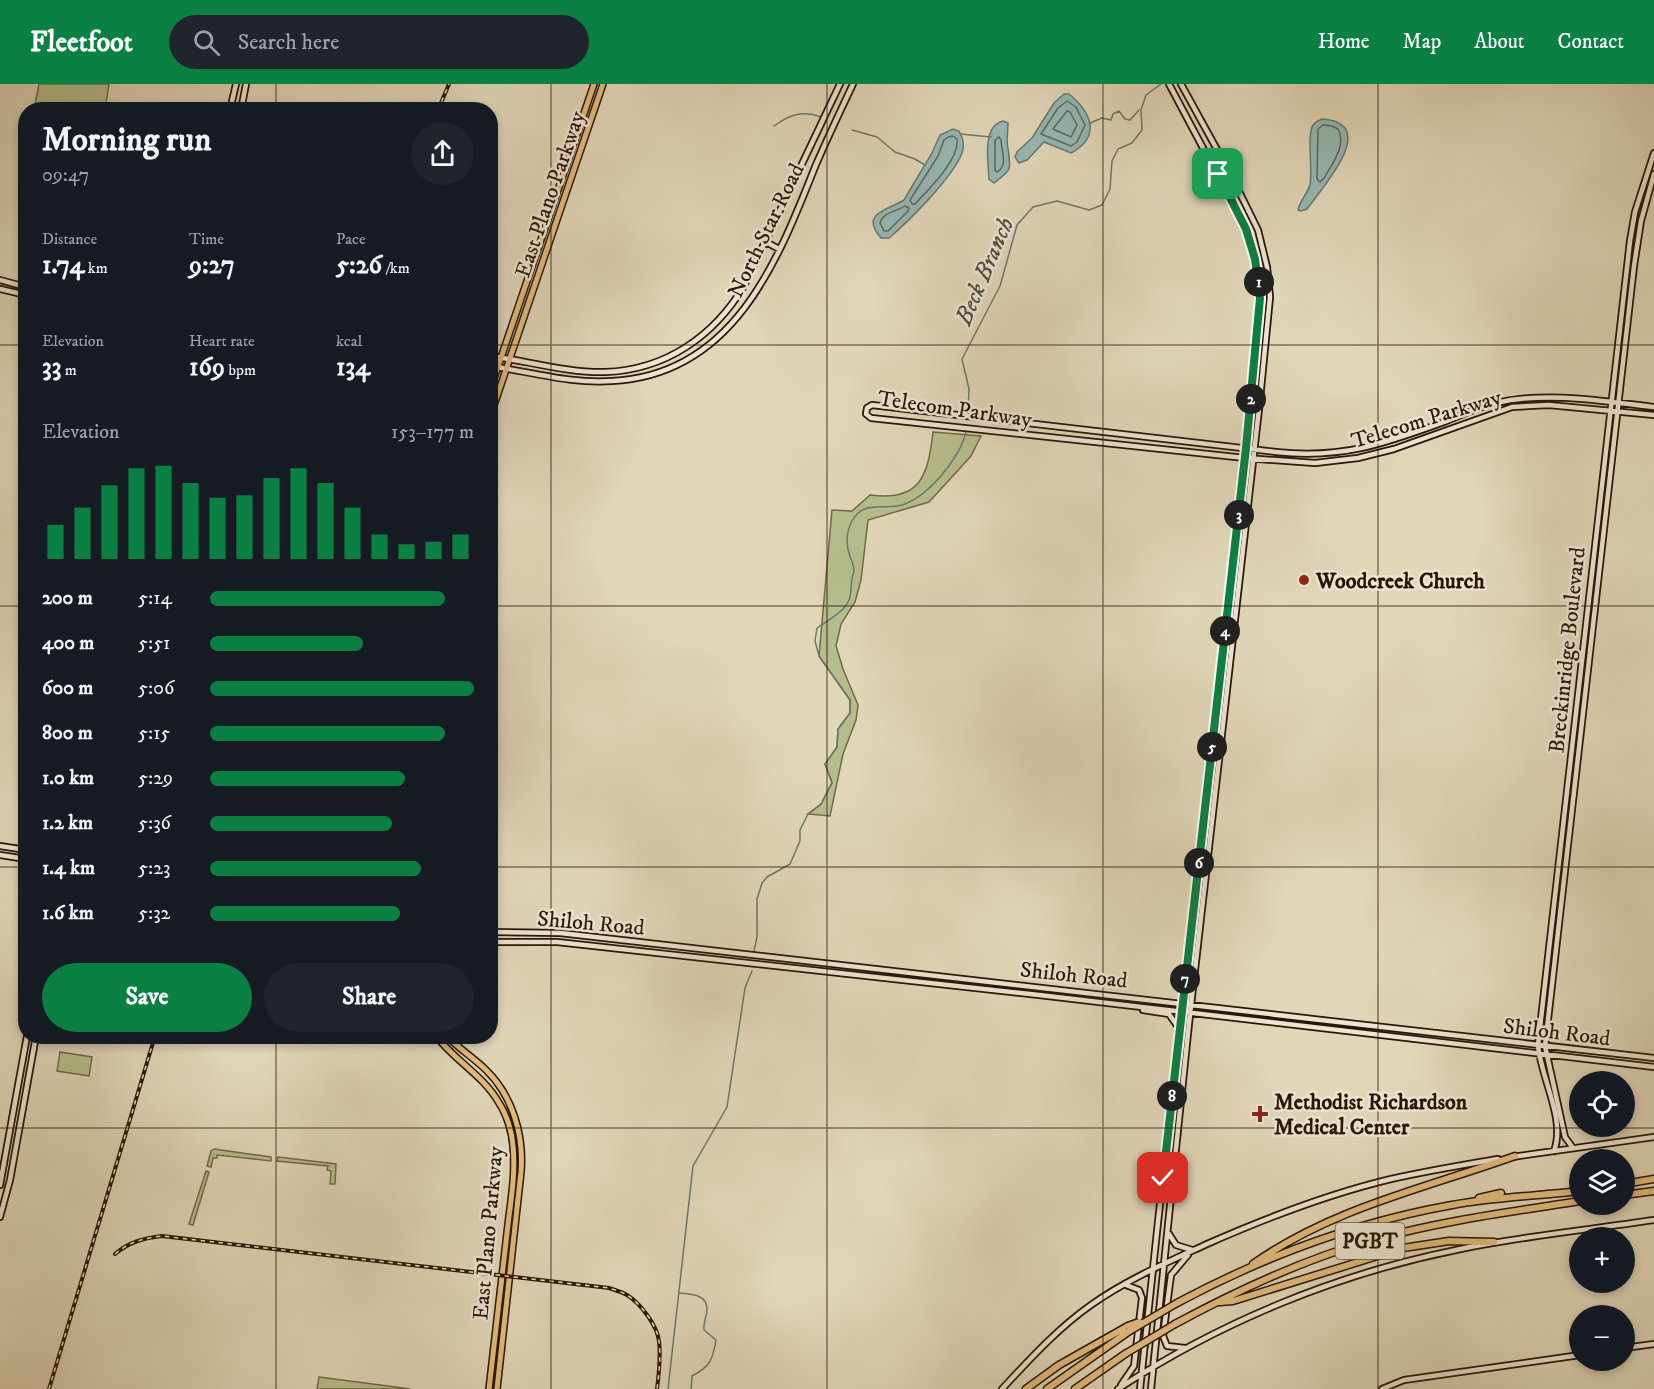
<!DOCTYPE html>
<meta charset="utf-8">
<style>
:root{--surface:#171b24;--page:#20242c;--text:#f1f3f6;--muted:#9ea1a6;--accent:#0b8043}
body{margin:0;font-family:"IM FELL DW Pica",serif;background:var(--page);color:var(--text);height:100vh;display:flex;flex-direction:column;font-size:22px;white-space:nowrap}
*{box-sizing:border-box;margin:0}
p{font-size:20px;color:var(--muted)}
.icon{flex:none;width:33px;height:33px;fill:none;stroke:currentColor;stroke-width:2;stroke-linecap:round;stroke-linejoin:round}
.map{position:relative;flex:1;overflow:hidden}
.panel{position:absolute;left:18px;top:18px;width:480px;height:942px;display:flex;flex-direction:column;background:var(--surface);border-radius:24px;box-shadow:0 3px 9px #0003}
.panel>*{flex:none}
.buttons{position:absolute;left:1569px;top:987px;display:grid;gap:12px}
.buttons a{display:grid;place-items:center;width:66px;height:66px;border-radius:50%;background:var(--surface);box-shadow:0 3px 9px #0003;font-size:30px}
.pin{position:absolute;display:grid;place-items:center;width:51px;height:51px;color:#fff;margin:-26px;border-radius:12px;box-shadow:0 3px 9px #0006}
.km{position:absolute;width:30px;height:30px;margin:-15px;border-radius:50%;background:#222;color:#fff;font-size:16px;line-height:30px;text-align:center}
.round{display:grid;place-items:center;flex:none;width:63px;height:63px;border-radius:32px;background:var(--page)}
.headline{display:flex;align-items:center;justify-content:space-between;height:102px;padding:0 24px}
h1{font-size:33px;font-weight:700;line-height:45px}
.stats{display:grid;grid-template-columns:repeat(3,1fr);gap:9px;height:102px;padding:6px 24px}
.stats div{display:grid;align-content:center}
.stats b{font-size:26px;font-weight:700}
.stats small{font-size:16px;font-weight:400}
.stats p{font-size:16px}
.chart{height:168px;padding:12px 24px}
.chart p{display:flex;justify-content:space-between}
.chart svg{width:100%;height:108px;margin-top:6px;stroke:var(--accent);stroke-width:6}
.cta{display:flex;gap:12px;margin-top:auto;padding:12px 24px}
.cta a{flex:1;height:69px;border-radius:36px;background:var(--accent);color:#fff;font-size:24px;font-weight:700;line-height:69px;text-align:center}
.cta a+a{background:var(--page);color:var(--text)}
ul{padding:0 24px;list-style:none;font-size:20px}
li{display:grid;grid-template-columns:96px 72px 1fr;align-items:center;height:45px}
li i{height:15px;border-radius:8px;background:var(--accent)}
header{display:flex;align-items:center;gap:36px;box-sizing:border-box;height:84px;padding:0 30px;background:var(--accent);color:#fff}
header strong{font-size:28px}
nav{display:flex;gap:33px;margin-inline-start:auto;font-size:21px}
.search{width:420px;height:54px;background:var(--page);display:flex;align-items:center;gap:15px;box-sizing:border-box;padding:0 21px;border-radius:33px;color:var(--muted);font-size:22px}
.map>svg:first-child{display:block}
</style>
<header>
<strong>Fleetfoot</strong>
<div class="search"><svg class="icon" aria-label="search" viewBox="0 0 24 24"><circle cx="10" cy="10" r="6"/><path d="M15 15l6 6"/></svg>Search here</div>
<nav><a>Home</a><a>Map</a><a>About</a><a>Contact</a></nav>
</header>
<div class="map">
<svg width="1654" height="1305" viewBox="0 0 1654 1305">
<rect width="100%" height="100%" fill="#e0d6b8"/>
<filter id="stains"><feTurbulence type="fractalNoise" baseFrequency=".00333" numOctaves="4"/><feColorMatrix values="0 0 0 0 .2 0 0 0 0 .09 0 0 0 0 .02 0 0 0 .5 -.17"/></filter>
<radialGradient id="worn" r=".72"><stop offset=".6" stop-color="#630" stop-opacity="0"/><stop offset="1" stop-color="#630" stop-opacity=".3"/></radialGradient>
<path fill="#b6bd8c" stroke="#706948" stroke-width="1.5" d="M39,0H109L105,25H34Z
M933,348L981,352L971,372L929,418L868,436L861,496L855,518L841,540L836,562L843,585L858,621L856,636L843,670L830,732L808,730L821,720L832,699L825,680L837,663L838,645L850,629V616L819,572L832,426L852,427L870,411C921,418 928,391 933,348Z
M60,968L92,973L89,992L57,987Z
M214,1065L271,1073V1077L217,1071V1074H213L211,1083L207,1082L211,1067Z
M278,1073L336,1080L335,1100H330L331,1087L327,1086L328,1082L277,1077Z
M206,1087L209,1088L193,1141L189,1140Z
M319,1293L403,1304L410,1305H317Z"/>
<path fill="#94b8b3" stroke="#6a776d" stroke-width="1.5" d="M1064,10H1069C1091,28 1102,52 1071,69L1044,58L1027,76L1019,79L1015,73L1017,68L1032,54L1054,19Z
M1322,35C1382,39 1321,105 1307,125L1301,127L1298,126C1300,116 1308,110 1310,100C1313,87 1306,48 1314,40C1315,38 1320,36 1322,35Z
M1003,37L1008,39C1008,48 1006,57 1008,65C1011,87 1012,85 994,99L989,95C988,77 982,42 1003,37Z
M953,45L959,47C963,54 965,61 962,69C953,93 909,137 889,154H881C859,129 888,126 904,116L932,69L940,51Z"/>
<g fill="none" stroke-linecap="round" stroke-linejoin="round">
<path stroke="#5f665c" stroke-width="1.5" d="M1067,17L1076,23L1085,41L1077,58L1071,62L1041,50L1058,24Z
M1067,27L1070,28L1077,41L1071,53L1053,45Z
M1323,41L1332,42L1338,45C1347,61 1332,80 1324,94L1320,98L1317,95L1318,45Z
M948,53L953,52L957,55C960,75 929,105 915,120H912L910,116L938,72L944,56Z
M999,53L1001,56C1001,67 1009,81 997,88L995,86V56Z
M905,122L909,124L908,127L888,147H884L880,139C883,128 896,128 905,122Z"/>
<path stroke="#6a776d" stroke-width="1.5" d="M1090,39L1102,34L1111,36L1113,30L1119,27L1125,35L1130,36L1139,26
M774,42C789,31 802,26 821,33
M852,46L877,53L895,68L915,75L925,81
M960,50L991,53
M968,330L969,305L962,275L1000,202L1017,141L1033,123L1057,117L1089,126L1102,121L1110,105L1112,77L1118,65L1132,59L1142,46L1141,26L1146,11L1161,0
M754,867L757,853V815L762,799L767,793L790,780L800,757V746L808,730L821,720L832,698L825,680L837,663L838,645L850,629V616L819,572L815,557L817,544C826,538 836,532 843,525C853,515 850,506 852,495C852,492 854,489 854,486C854,482 852,477 850,473C846,461 846,448 852,437C863,417 880,425 897,422C924,418 962,373 966,347
M679,1209C690,1210 707,1210 707,1225C707,1233 703,1238 704,1246L716,1256C713,1275 710,1283 692,1292L691,1305
M668,1305L693,1082L727,1023L745,904L752,887"/>
<defs>
<path id="secondary" d="M230,26L236,0
M241,26L246,0
M766,158L779,165
M0,196L26,203
M0,205L26,211
M490,272C527,277 569,289 605,288C666,286 714,252 744,202L840,0
M490,282C531,288 572,300 612,297C733,291 777,179 815,83C827,55 840,28 853,0
M1654,323C1602,317 1547,307 1496,319C1478,323 1461,331 1444,338C1384,360 1342,375 1276,368L872,321L867,324L866,330L871,334L1245,374L1315,379L1358,374L1394,365L1512,323L1549,321L1654,331
M0,762L26,766
M0,771L26,775
M490,848L560,849L1654,974
M490,858H557L1039,911L1654,983
M1143,926L1169,930L1178,943
M1573,1064L1565,1053L1545,962L1634,182L1641,137L1654,90
M1554,1067C1566,1035 1541,995 1538,961L1630,157L1635,128L1654,69
M1512,1073L1654,1053
M0,1101L27,952
M0,1133L10,1096L36,952
M1169,1150L1176,1161L1192,1166
M1185,1264L1167,1262L1163,1252L1171,1191L1188,1171
M1624,1264L1654,1260
M1121,1301L1134,1282L1142,1214L1139,1206L1126,1201
M1002,1305C1030,1275 1057,1245 1091,1221C1126,1196 1168,1178 1207,1160C1266,1134 1328,1110 1391,1095C1427,1087 1462,1081 1498,1075
M1118,1305C1220,1238 1337,1190 1456,1166C1522,1152 1588,1146 1654,1136
M1140,1305L1185,888L1246,364L1260,214L1255,175L1246,145L1169,0
M1151,1305L1190,930L1259,325L1270,213L1267,183L1258,146L1231,91L1181,0
M1382,1305L1404,1296L1580,1271"/>
<path id="primary" d="M490,306L594,0
M490,333L603,0
M436,952C455,977 483,991 499,1019C507,1031 512,1048 513,1062C516,1091 510,1121 507,1149C501,1201 495,1253 489,1305
M447,952C459,965 474,974 486,986C513,1012 524,1052 521,1088L497,1305"/>
<path id="highway" d="M1624,1100L1654,1095
M1624,1111L1654,1107
M1479,1114L1501,1109
M1253,1180C1332,1124 1426,1104 1515,1072
M1220,1218L1233,1217L1403,1164L1449,1157L1494,1158
M1177,1219C1263,1173 1356,1138 1452,1121C1494,1113 1537,1112 1580,1107
M1175,1240C1238,1206 1304,1175 1373,1156C1440,1137 1510,1128 1580,1117
M1026,1305L1059,1281L1128,1242
M1047,1305L1128,1248
M1075,1305L1125,1270"/>
</defs>
<use href="#secondary" stroke="#2a1505" stroke-width="8"/>
<use href="#primary" stroke="#2a1505" stroke-width="8"/>
<use href="#highway" stroke="#2a1505" stroke-width="9"/>
<use href="#secondary" stroke="#ebe4d1" stroke-width="4.5"/>
<use href="#primary" stroke="#e0bb7c" stroke-width="5"/>
<use href="#highway" stroke="#e0bb7c" stroke-width="6"/>
<defs>
<path id="rail" d="M438,26L449,0
M115,1170C129,1158 144,1154 162,1152L609,1204C615,1206 622,1208 627,1211C640,1219 657,1241 659,1257C661,1273 659,1289 657,1305
M49,1305L155,952"/>
</defs>
<use href="#rail" stroke="#2a1505" stroke-width="4"/>
<use href="#rail" stroke="#ebe4d1" stroke-width="1.5" stroke-dasharray="4.5" stroke-linecap="butt"/>
<defs>
<path id="highway-bridge" d="M1128,1242L1139,1238
M1128,1248L1177,1219
M1125,1270L1175,1240"/>
</defs>
<use href="#highway-bridge" stroke="#2a1505" stroke-width="9" stroke-linecap="butt"/>
<use href="#highway-bridge" stroke="#e0bb7c" stroke-width="6"/>
</g>
<g fill="none" stroke-linecap="round" stroke-linejoin="round">
<defs>
<path id="route" d="M1163,1094L1246,364L1260,214L1255,175L1246,145L1218,90"/>
</defs>
<use href="#route" stroke="#fff" stroke-width="12"/>
<use href="#route" stroke="#0b8043" stroke-width="8"/>
</g>
<path fill="none" stroke="#2a1505" stroke-width="1.5" stroke-opacity="0.55" d="M276,0V26M551,0V1305M827,0V1305M1103,0V1305M1378,0V1305M0,261H26M490,261H1654M0,522H26M490,522H1654M0,783H26M490,783H1654M276,952V1305M0,1044H1654"/>
<g fill="#8f2418" stroke="#ebe4d1" stroke-width="2">
<circle cx="1304" cy="496" r="6"/>
<path d="M1257 1021h6v6h6v6h-6v6h-6v-6h-6v-6h6z"/>
</g>
<g text-anchor="middle" stroke-width="5" stroke-linejoin="round" paint-order="stroke">
<rect fill="#ebe4d1" stroke="#645342" stroke-width="1.5" x="1335.5" y="1139" width="69" height="36" rx="4.5"/>
<g font-size="21" font-weight="bold" fill="#2a1505">
<text x="1370" y="1164">PGBT</text>
</g>
<g font-size="22" fill="#2a1505" stroke="#ebe4d1">
<text transform="translate(549 110) rotate(-71)" y="8">East Plano Parkway</text>
<text transform="translate(765 146) rotate(-64)" y="8">North Star Road</text>
<text transform="translate(955 324) rotate(8)" y="8">Telecom Parkway</text>
<text transform="translate(1426 334) rotate(-17)" y="8">Telecom Parkway</text>
<text transform="translate(1566 566) rotate(-84)" y="8">Breckinridge Boulevard</text>
<text transform="translate(591 838) rotate(5)" y="8">Shiloh Road</text>
<text transform="translate(1074 890) rotate(6)" y="8">Shiloh Road</text>
<text transform="translate(1557 947) rotate(7)" y="8">Shiloh Road</text>
<text transform="translate(487 1149) rotate(-85)" y="8">East Plano Parkway</text>
</g>
<g font-size="22" font-weight="bold" fill="#2a1505" stroke="#ebe4d1" text-anchor="start">
<text x="1316" y="504">Woodcreek Church</text>
<text x="1274" y="1025">Methodist Richardson<tspan x="1274" dy="25">Medical Center</tspan></text>
</g>
<g font-size="24" font-style="italic" fill="#4f4e42" stroke="#ebe4d1">
<text transform="translate(984 187) rotate(-67)" y="8">Beck Branch</text>
</g>
</g>
<rect width="100%" height="100%" filter="url(#stains)"/>
<rect width="100%" height="100%" fill="url(#worn)"/>
</svg>
<div class="buttons">
<a><svg class="icon" aria-label="locate" viewBox="0 0 24 24"><circle cx="12" cy="12" r="6"/><path d="M12 2v4M12 18v4M2 12h4M18 12h4"/></svg></a>
<a><svg class="icon" aria-label="layers" viewBox="0 0 24 24"><path d="M12 4l9 5-9 5-9-5zM3 14l9 5 9-5"/></svg></a>
<a>+</a>
<a>−</a>
</div>
<div class="pin" style="left:1218px;top:90px;background:#1e9e55"><svg class="icon" aria-label="arrive" viewBox="0 0 24 24"><path d="M6 21V4h12l-3 4 3 4H6"/></svg></div>
<div class="pin" style="left:1163px;top:1094px;background:#d93025"><svg class="icon" aria-label="check" viewBox="0 0 24 24"><path d="M5 12l5 5 9-10"/></svg></div>
<b class="km" style="left:1259px;top:198px">1</b>
<b class="km" style="left:1251px;top:315px">2</b>
<b class="km" style="left:1239px;top:431px">3</b>
<b class="km" style="left:1225px;top:547px">4</b>
<b class="km" style="left:1212px;top:663px">5</b>
<b class="km" style="left:1199px;top:779px">6</b>
<b class="km" style="left:1185px;top:895px">7</b>
<b class="km" style="left:1172px;top:1012px">8</b>
<section class="panel">
<div class="headline"><div><h1>Morning run</h1><p>09:47</p></div><a class="round"><svg class="icon" aria-label="share" viewBox="0 0 24 24"><path d="M12 15V3M7 8l5-5 5 5M5 13v7h14v-7"/></svg></a></div>
<div class="stats">
<div><p>Distance</p><b>1.74<small> km</small></b></div>
<div><p>Time</p><b>9:27</b></div>
<div><p>Pace</p><b>5:26<small> /km</small></b></div>
</div>
<div class="stats">
<div><p>Elevation</p><b>33<small> m</small></b></div>
<div><p>Heart rate</p><b>169<small> bpm</small></b></div>
<div><p>kcal</p><b>134</b></div>
</div>
<div class="chart"><p><span>Elevation</span>153–177 m</p>
<svg viewBox="0 0 160 44" preserveAspectRatio="none"><path d="M5 44V30M15 44V23M25 44V14M35 44V7M45 44V6M55 44V13M65 44V19M75 44V18M85 44V11M95 44V7M105 44V13M115 44V23M125 44V34M135 44V38M145 44V37M155 44V34"/></svg>
</div>
<ul>
<li><b>200 m</b>5:14<i style="width:89%"></i></li>
<li><b>400 m</b>5:51<i style="width:58%"></i></li>
<li><b>600 m</b>5:06<i style="width:100%"></i></li>
<li><b>800 m</b>5:15<i style="width:89%"></i></li>
<li><b>1.0 km</b>5:29<i style="width:74%"></i></li>
<li><b>1.2 km</b>5:36<i style="width:69%"></i></li>
<li><b>1.4 km</b>5:23<i style="width:80%"></i></li>
<li><b>1.6 km</b>5:32<i style="width:72%"></i></li>
</ul>
<div class="cta"><a>Save</a><a>Share</a></div>
</section>
</div>
